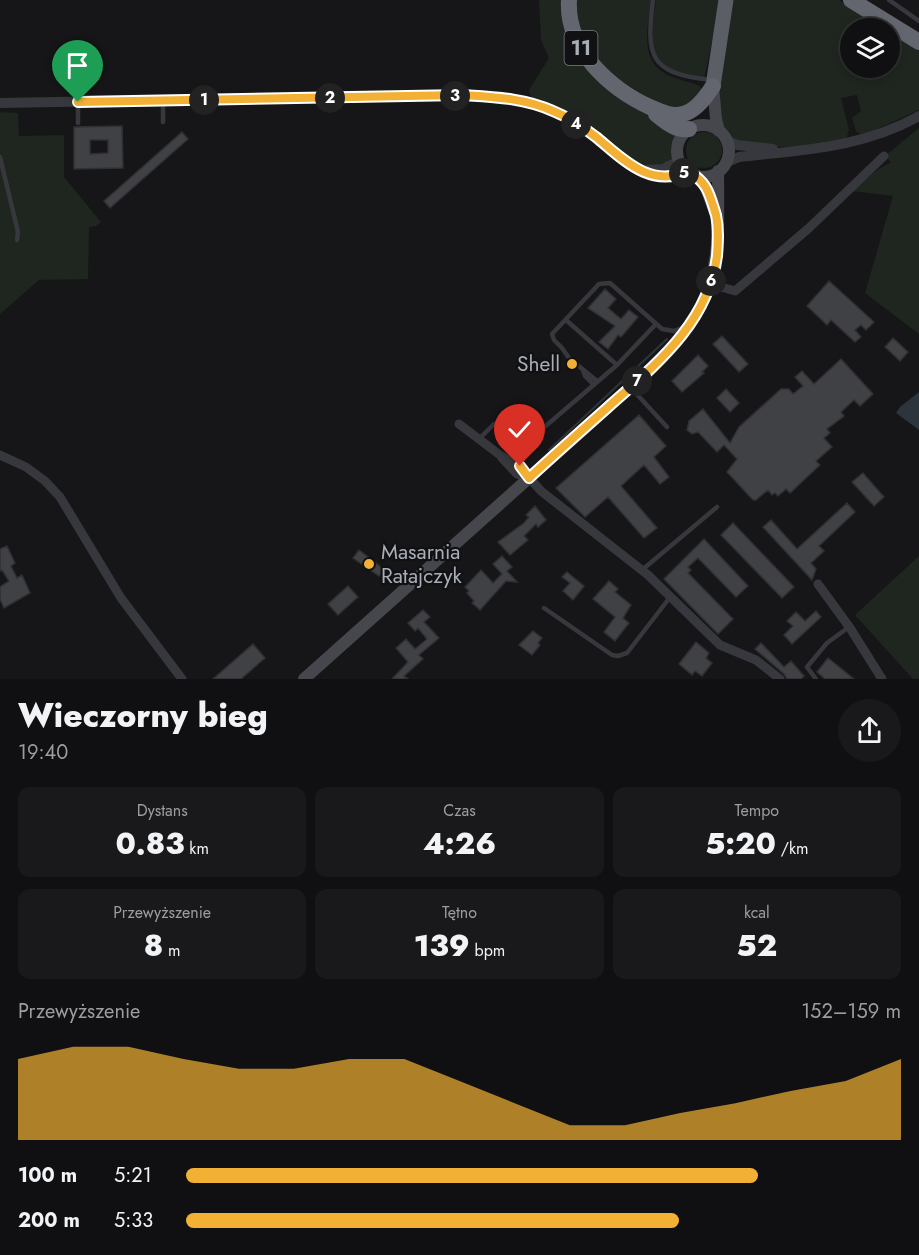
<!DOCTYPE html>
<html lang="pl">
<meta charset="utf-8">
<style>
:root{--surface:#101012;--page:#19191b;--text:#f1f3f6;--muted:#9c9d9f;--line:#303032;--accent:#f2b134}
body{margin:0;font-family:Jost,sans-serif;background:var(--page);color:var(--text);height:100vh;display:flex;flex-direction:column;font-size:22px;white-space:nowrap}
*{box-sizing:border-box;margin:0}
p{font-size:20px;color:var(--muted)}
.icon{flex:none;width:33px;height:33px;fill:none;stroke:currentColor;stroke-width:2;stroke-linecap:round;stroke-linejoin:round}
.map{position:relative;height:679px;overflow:hidden}
.drawer{display:flex;flex-direction:column;background:var(--surface);flex:1}
.drawer>*{flex:none}
.buttons{position:absolute;left:840px;top:18px;display:grid;gap:12px}
.buttons a{display:grid;place-items:center;width:60px;height:60px;border-radius:50%;background:var(--surface);box-shadow:0 3px 9px #0003,0 0 0 2px var(--line);font-size:30px}
.pin{position:absolute;display:grid;place-items:center;width:51px;height:51px;color:#fff;margin:-62px -26px;border-radius:50% 50% 50% 0;rotate:-45deg;box-shadow:0 0 6px #0007}
.pin .icon{rotate:45deg}
.km{position:absolute;width:30px;height:30px;margin:-15px;border-radius:50%;background:#222;color:#fff;font-size:16px;line-height:30px;text-align:center}
.round{display:grid;place-items:center;flex:none;width:63px;height:63px;border-radius:32px;background:var(--page)}
.overview{display:flex;align-items:center;justify-content:space-between;height:102px;padding:0 18px}
h1{font-size:33px;font-weight:800;line-height:45px}
.metrics{display:grid;grid-template-columns:repeat(3,1fr);gap:9px;height:102px;padding:6px 18px}
.metrics div{display:grid;align-content:center;border-radius:12px;background:var(--page);text-align:center}
.metrics b{font-size:30px;font-weight:800}
.metrics small{font-size:16px;font-weight:400}
.metrics p{font-size:16px}
.chart{height:168px;padding:12px 18px}
.chart p{display:flex;justify-content:space-between}
.chart svg{width:100%;height:108px;margin-top:6px;fill:var(--accent);opacity:.7}
ul{padding:0 18px;list-style:none;font-size:20px}
li{display:grid;grid-template-columns:96px 72px 1fr;align-items:center;height:45px}
li i{height:15px;border-radius:8px;background:var(--accent)}
.map>svg:first-child{display:block}
</style>
<div class="map">
<svg width="919" height="679" viewBox="0 0 919 679">
<rect width="100%" height="100%" fill="#161618"/>
<path fill="#1e261f" d="M539,0H566L571,38L678,133L679,137L672,162L644,168L531,98L529,90L549,58L541,40Z
M574,0H652C648,24 639,58 664,73C675,80 688,81 700,86L702,90L701,95L673,113L612,75L582,38Z
M656,0H721L704,79C647,68 649,51 656,0Z
M732,0H839L884,28H850V68H890V32L919,50V110L862,136L856,131L852,118L861,111L857,95L841,98L849,130L846,140C820,145 736,157 722,129C711,103 728,30 732,0Z
M0,112L18,113L19,136L64,135V177L101,222L96,226L89,227L88,279L39,280L0,314Z
M919,128V334L865,293L893,196L852,191L877,170L891,162L885,156Z
M686 150a18 18 0 1 1 36 0a18 18 0 1 1-36 0Z
M919,556V679H913L855,615Z"/>
<path fill="#2c353c" d="M919,392V430L896,413L900,407Z"/>
<g fill="none" stroke-linecap="round" stroke-linejoin="round">
<path stroke="#2c353c" stroke-width="2" d="M549,450L667,339"/>
</g>
<path fill="#404145" stroke="#303034" stroke-width="1.5" fill-rule="evenodd" d="M122,126L123,168L74,169V127ZM90,140H108V153L90,154Z
M182,132L188,139L110,208L104,201Z
M829,281L874,322L866,330L861,325L855,330L861,337L855,342L831,320L827,325L807,306Z
M605,289L616,299L608,308L621,319L629,310L638,317L621,337L618,335L608,349L599,342L615,326L588,308Z
M722,336L748,364L739,372L713,344Z
M893,338L908,352L900,361L885,347Z
M698,355L708,366L702,372L704,373L682,392L672,381Z
M841,359L873,394L860,406L854,400L841,412L844,416L827,429L830,433L824,438L832,447L816,461L820,465L790,493L786,489L778,496L775,493L772,495L768,490L756,500H753L727,472L737,459L724,445L717,452L698,432L692,434L687,430L689,421L703,409L730,443L739,427L781,389H789L793,394L803,386L795,377L802,371L814,384Z
M726,389L739,403L730,412L717,398Z
M639,415L666,446L654,457L669,477L660,484L644,465L621,486L657,528L644,538L608,497L585,517L556,488Z
M863,473L884,497L874,506L852,482Z
M847,503L855,512L819,546L824,551L811,563L816,569L812,580L763,527L771,520L797,549Z
M535,506L546,520L538,527L536,524L524,536L528,540L510,555L498,542L524,523L529,517L526,515Z
M733,523L794,587L782,598L721,535Z
M704,539L748,586L736,597L698,558L688,567L691,570L688,573L733,619L718,634L664,579Z
M7,546L15,563L11,566L17,578L22,575L30,593L4,608L0,599V587L9,581L2,570L0,571V549Z
M359,550L385,570L379,576L353,558Z
M502,556L512,567L507,571L517,582L506,581L480,610L472,603L474,601L467,593L469,591L465,587L481,570L493,583L502,574L493,564Z
M567,572L584,586L573,600L563,591L570,583L562,577Z
M609,581L618,589L615,592L631,605L623,618L629,623L615,641L604,632L615,617L593,599Z
M348,586L358,597L338,615L328,604Z
M423,610L430,617L424,622L439,638L419,655L423,659L404,676L408,679H392L408,662L396,648L406,639L415,649L427,639L418,628L415,631L408,623Z
M816,611L821,617L792,644L784,635L793,626L787,621L796,612L805,621Z
M533,631L542,638L538,643L540,645L532,655L519,645Z
M696,642L709,653L706,658L712,663L702,676L695,671L692,675L679,664Z
M761,643L784,667L791,661L804,676L801,679H787L784,674L755,649Z
M253,644L265,658L241,679H213Z
M828,658L854,679H825L817,672Z"/>
<g fill="none" stroke-linecap="round" stroke-linejoin="round">
<path stroke="#37383d" stroke-width="4.5" d="M653,0C646,57 649,73 711,80
M889,0L919,21
M163,101V122
M78,102V123
M0,157L18,232L17,240
M566,320L617,365
M583,370L585,376L593,384
M597,381L569,358L562,348L554,340L552,334L599,284L610,283L662,329L674,331L683,328
M632,389L667,427
M479,439L494,424L500,423C512,429 520,442 534,436L617,365L656,324
M642,570L717,507
M544,608L612,655L618,656L627,653L671,596
M816,679L807,667L827,643L849,627"/>
<path stroke="#37383d" stroke-width="9" d="M711,284L735,291L809,228L884,156
M459,424L500,455L518,465L541,491L648,575L720,645L756,660L780,679
M0,455L26,467L45,481L60,497L121,598L182,679
M502,458L517,474L529,478
M818,584L850,628L882,679"/>
<path stroke="#37383d" stroke-width="10" d="M0,103L463,95C494,97 524,98 553,111C568,118 583,127 596,137C624,159 649,188 688,172
M727,141L737,145L773,149
M725,163L739,157C802,150 862,148 919,116
M646,170L663,169L679,161"/>
<path stroke="#45474d" stroke-width="12" d="M713,86L716,119L719,131
M677 151a26 26 0 1 1 52 0a26 26 0 1 1-52 0Z
M698,176L706,188L715,213
M304,679L650,370C721,303 719,263 718,171"/>
<path stroke="#5b5e65" stroke-width="15" d="M713,86L726,0"/>
<path stroke="#63666e" stroke-width="16" d="M569,0C566,50 610,89 652,108C661,112 672,117 683,114C696,111 706,97 713,86
M851,0L919,42
M656,114C666,122 676,131 689,129"/>
</g>
<g fill="none" stroke-linecap="round" stroke-linejoin="round">
<defs>
<path id="route" d="M78,102L463,95C494,97 524,98 553,111C568,117 583,127 596,137C623,159 650,189 688,171C708,183 709,193 716,215C719,229 718,242 717,256C708,324 655,365 607,408C581,431 555,454 529,478L520,466"/>
</defs>
<use href="#route" stroke="#fff" stroke-width="12"/>
<use href="#route" stroke="#f2b134" stroke-width="8"/>
</g>
<g fill="#f2b134" stroke="#111113" stroke-width="2">
<circle cx="572" cy="364" r="6"/>
<circle cx="369" cy="564" r="6"/>
</g>
<g text-anchor="middle" stroke-width="4.5" stroke-linejoin="round" paint-order="stroke">
<rect fill="#111113" stroke="#7b7e86" stroke-width="1.5" x="564.5" y="31" width="33" height="34" rx="4.5"/>
<g font-size="20" font-weight="bold" fill="#a8adb8">
<text x="581" y="55">11</text>
</g>
<g font-size="21" fill="#a8adb8" stroke="#111113" text-anchor="end">
<text x="560" y="371">Shell</text>
<text x="381" y="559" text-anchor="start">Masarnia<tspan x="381" dy="24">Ratajczyk</tspan></text>
</g>
</g>
</svg>
<div class="buttons">
<a><svg class="icon" aria-label="layers" viewBox="0 0 24 24"><path d="M12 4l9 5-9 5-9-5zM3 14l9 5 9-5"/></svg></a>
</div>
<div class="pin" style="left:78px;top:102px;background:#1e9e55"><svg class="icon" aria-label="arrive" viewBox="0 0 24 24"><path d="M6 21V4h12l-3 4 3 4H6"/></svg></div>
<div class="pin" style="left:520px;top:466px;background:#d93025"><svg class="icon" aria-label="check" viewBox="0 0 24 24"><path d="M5 12l5 5 9-10"/></svg></div>
<b class="km" style="left:204px;top:100px">1</b>
<b class="km" style="left:330px;top:98px">2</b>
<b class="km" style="left:455px;top:96px">3</b>
<b class="km" style="left:576px;top:124px">4</b>
<b class="km" style="left:684px;top:173px">5</b>
<b class="km" style="left:711px;top:281px">6</b>
<b class="km" style="left:637px;top:381px">7</b>
</div>
<section class="drawer">
<div class="overview"><div><h1>Wieczorny bieg</h1><p>19:40</p></div><a class="round"><svg class="icon" aria-label="share" viewBox="0 0 24 24"><path d="M12 15V3M7 8l5-5 5 5M5 13v7h14v-7"/></svg></a></div>
<div class="metrics">
<div><p>Dystans</p><b>0.83<small> km</small></b></div>
<div><p>Czas</p><b>4:26</b></div>
<div><p>Tempo</p><b>5:20<small> /km</small></b></div>
</div>
<div class="metrics">
<div><p>Przewyższenie</p><b>8<small> m</small></b></div>
<div><p>Tętno</p><b>139<small> bpm</small></b></div>
<div><p>kcal</p><b>52</b></div>
</div>
<div class="chart"><p><span>Przewyższenie</span>152–159 m</p>
<svg viewBox="0 0 160 44" preserveAspectRatio="none"><path d="M0 44V11L10 6L20 6L30 11L40 15L50 15L60 11L70 11L80 20L90 29L100 38L110 38L120 33L130 29L140 24L150 20L160 11V44z"/></svg>
</div>
<ul>
<li><b>100 m</b>5:21<i style="width:80%"></i></li>
<li><b>200 m</b>5:33<i style="width:69%"></i></li>
</ul>
</section>
